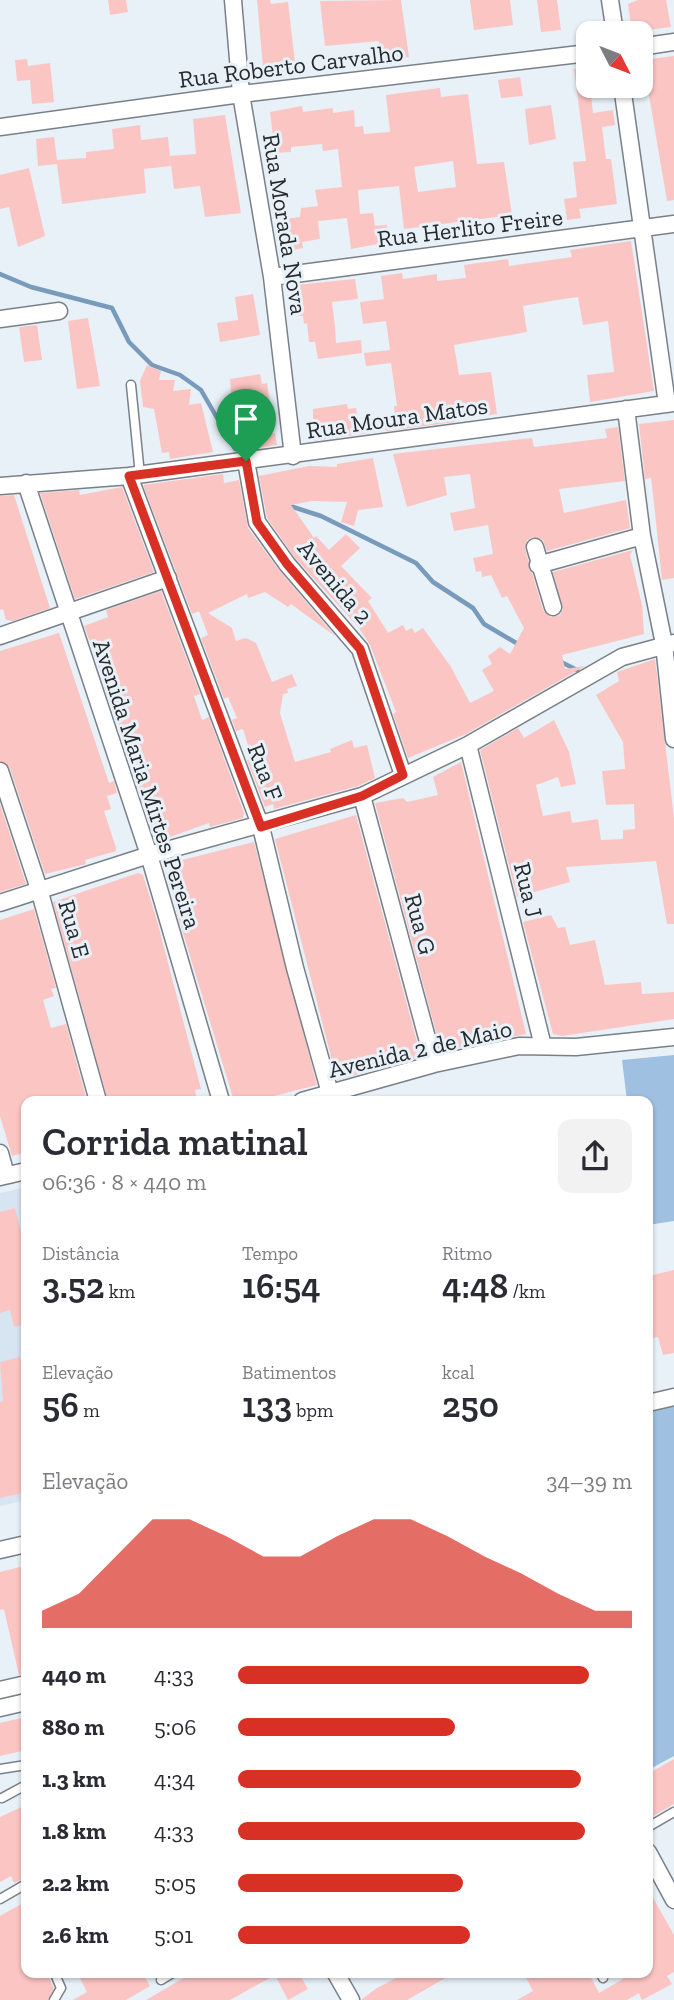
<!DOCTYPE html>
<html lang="pt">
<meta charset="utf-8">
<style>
:root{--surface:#fff;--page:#f2f2f3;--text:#2b2b33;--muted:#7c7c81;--accent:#d93025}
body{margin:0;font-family:"Zilla Slab",serif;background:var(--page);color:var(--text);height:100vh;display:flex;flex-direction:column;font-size:26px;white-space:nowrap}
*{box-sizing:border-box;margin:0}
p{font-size:23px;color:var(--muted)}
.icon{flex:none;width:38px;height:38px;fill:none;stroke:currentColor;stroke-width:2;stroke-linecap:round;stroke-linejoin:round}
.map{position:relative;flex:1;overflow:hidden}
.sheet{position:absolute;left:21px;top:1096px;width:632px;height:882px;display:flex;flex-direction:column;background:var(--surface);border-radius:14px;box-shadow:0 2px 5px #0004}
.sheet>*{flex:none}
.needle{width:46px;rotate:132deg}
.controls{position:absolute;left:576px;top:21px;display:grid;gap:14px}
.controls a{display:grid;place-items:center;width:77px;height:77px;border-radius:14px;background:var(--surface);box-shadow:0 2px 5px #0004;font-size:35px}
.pin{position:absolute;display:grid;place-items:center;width:60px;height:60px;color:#fff;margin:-72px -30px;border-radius:50% 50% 50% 0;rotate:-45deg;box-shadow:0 0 7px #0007}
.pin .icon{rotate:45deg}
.round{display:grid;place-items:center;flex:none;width:74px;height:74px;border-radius:14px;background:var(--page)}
.head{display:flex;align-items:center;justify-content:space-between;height:119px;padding:0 21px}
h1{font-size:38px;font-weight:600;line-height:52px}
.figures{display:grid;grid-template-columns:repeat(3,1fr);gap:10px;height:119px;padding:7px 21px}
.figures div{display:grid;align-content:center}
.figures b{font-size:35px;font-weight:600}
.figures small{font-size:19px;font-weight:400}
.figures p{font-size:19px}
.chart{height:196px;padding:14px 21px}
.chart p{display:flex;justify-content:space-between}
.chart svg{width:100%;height:126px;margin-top:7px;fill:var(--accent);opacity:.7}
ul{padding:0 21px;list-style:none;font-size:23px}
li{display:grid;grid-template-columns:112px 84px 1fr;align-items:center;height:52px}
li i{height:18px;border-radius:9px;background:var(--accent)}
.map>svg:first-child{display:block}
</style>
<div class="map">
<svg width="674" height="2000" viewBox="0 0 674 2000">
<rect width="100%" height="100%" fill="#e8f0f8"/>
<path fill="#d7e5f3" d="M26,1187V1500L0,1506V1193Z"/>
<path fill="#9fc0e0" d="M674,1055V1221L648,1225V1101H627L622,1060Z
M674,1405V1756L648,1770V1411Z"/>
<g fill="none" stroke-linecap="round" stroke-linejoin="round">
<path stroke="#789abb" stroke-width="4.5" d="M0,274L31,287L112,308L129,342L152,365L180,375L201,390L235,449
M290,506L321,516L416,563L433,582L473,608L484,624L518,644
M559,661L577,670"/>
</g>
<path fill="#fbc5c3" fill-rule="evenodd" d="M108,0H126L128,12L110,15Z
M257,0H270L271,4L288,2L296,71L264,78Z
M401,0L409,57L382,61L379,41L325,46L320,1Z
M470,0H510L513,25L474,30Z
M537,0H557L561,30L541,32Z
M638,0H666L671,27L632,32L628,4Z
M674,56V200L667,201L643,60Z
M27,59L28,66L50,63L54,102L32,104L30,80L17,81L15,60Z
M588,68L593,113L613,110L615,125L602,127L606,159H611L617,204L579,209L581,218L567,220L564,199L577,197L573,162L586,161L574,69Z
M520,77L523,96L501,98L498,80Z
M440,88L441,97L468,94L477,164L504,162L512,215L404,229L399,186L358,190L360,214L373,213L375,226L387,225L389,242L351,249L347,218L318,221L320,239L302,242L303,248L287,251L283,219L300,217L301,208L318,206L315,190L342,187L338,149L323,151L322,144L291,147V152L275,153L270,112L302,106L303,112L333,108V113L354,110L355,127L363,126L364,134L390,132L386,95ZM453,161L456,187L418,192L414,167Z
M551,105L556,139L529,145L525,109Z
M225,115L241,213L205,217L200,186L174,189L170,156L196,154L193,119Z
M140,125L141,140L168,137L171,166L144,169L146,193L62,204L57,164L38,166L36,139L54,137L57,160L86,158V152L114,149L112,129Z
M29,168L45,236L18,247L9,207L0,209V175Z
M631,241L654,391L590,402L587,375L614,372L608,321L583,325L578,297L557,300L523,306L527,332L454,345L459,375L491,372L497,414L478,417V408L454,411L455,422L386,431L382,420L395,418L394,406H397L391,363L366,366L364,353L390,350L386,321L363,324L360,302L384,299L381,276L402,273L403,279L437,274V281L466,278L464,265L508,259L509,266L572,257L570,250Z
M355,279L358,299L332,302L335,327L336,343L361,340L362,353L318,359L315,342H309L307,323L304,324L303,316H298L296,285Z
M253,294L260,335L220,342L217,323L238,320L235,297Z
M88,318L100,386L77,389L68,321Z
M37,325L42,360L24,362L19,327Z
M147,365L161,371L159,380H175L173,391L191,389L189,405L201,403L213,452L170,459L169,452L162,453L154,409L143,407L140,381Z
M260,374L262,384L267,383L271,411L241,415L240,406L232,404L230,379Z
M347,404L348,409L356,408L358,423L366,422L368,433L313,441V409Z
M674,420V578L662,580L653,494L651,478L645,479L639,424Z
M618,427L625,481L559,489L564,513L626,500L630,528L547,551L543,540L533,537L527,540L525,549L543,610L551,617L560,615L563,609L553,572L633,550L630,555L642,605L644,634L562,655L565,669L585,666L466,734L408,758L393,714L396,712L370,645L359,628L295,558L267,518L259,476L309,466L337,467V464L373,458L383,507L358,510L354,526L341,522L347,502L312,501L291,505L314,538L316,536L329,550L346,534L360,548L341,566L372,598L368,601L388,633L403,625L406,631L412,628L415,633L423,628L451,667L470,703L494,691L482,670L492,664L488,656L500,647L510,654L524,628L507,596L502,598L491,575L482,577L481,571L476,572L473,558L493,554L488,525L454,531L450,513L475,508L470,474L444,477L447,495L407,507L393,454L532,438L534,447L607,438L605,429Z
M275,433L277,445L253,448L251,436Z
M223,474L224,483L239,480L248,528L279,570L335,636L291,604L288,607L265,592L248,598L247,594L208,613L232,628L236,641L246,638L256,643L272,682L292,674L297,686L287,689L288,693L283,694L280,713L295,762L331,752L330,749L352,740L354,748L367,745L375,778L358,786L274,809L273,804L265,807L247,760L252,758L243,729L236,731L232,720L237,718L228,697L224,699L201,638L208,635L199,611L192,614L143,485Z
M122,487L154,572L75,599L40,493L79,490L80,495Z
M14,495L50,608L13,621L6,620L3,609L0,610V496Z
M161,591L200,694L194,696L202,720L209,717L244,813L243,818L210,827L209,823L156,842L107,687L84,626L108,617L106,610Z
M59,633L109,783L114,781L117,793L107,796L111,809L104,811L116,848V851L85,860L86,864L45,874L10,768L0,761V651Z
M655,659L674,818V924H667L656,861L566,867L570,882L517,897L480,750L518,728L524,738L554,720L569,752L576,784L561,787L558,777L536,785L543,816L570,811L572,823L598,819L601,840L623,839V830L635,829L634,804L606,805L602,771L625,769L623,742L596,695L619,681L617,672Z
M461,762L526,1034L441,1051L375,803L403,798L407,802L438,795L433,777Z
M0,804L26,884L0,892Z
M356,815L421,1057L337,1080L275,839Z
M254,842L317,1085L254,1101H234L177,913L169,870L184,865L182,860Z
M138,873L143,875L156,917L201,1089L195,1090L197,1101H108L53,902Z
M34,909L56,988L51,989L54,996L43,1000L51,1028L66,1024L87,1101H26V1152L12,1156L0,1116V920Z
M551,915L558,928L565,927L570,945L595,940L605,985L641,982L642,994L674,992V1019L562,1036L553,1034L523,922Z
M15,1208L26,1252V1324L14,1327L10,1310L0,1313V1212Z
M674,1270V1353L663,1355L658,1337L648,1339V1276Z
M20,1357L26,1386V1492L0,1498V1402L3,1401L0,1362Z
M24,1566L26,1674L19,1675L4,1609L0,1610V1572Z
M26,1717V1750L0,1756V1723Z
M674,1759V1804L648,1819V1774Z
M26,1805V1878L14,1883L11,1876L0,1882V1817Z
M648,1889L674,1935V1972L667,1976L672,1984L642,2000L639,1993L627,2000H517L533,1991L523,1972H588L599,1993L623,1979L619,1972H648Z
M26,1891V1972H46L54,1988L48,2000H0V1916L25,1902L21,1895Z
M90,1972H142L150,1986L126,2000H73L87,1992L80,1978Z
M194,1972H298L308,1989L288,2000L275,1975L230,2000H146Z
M408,1972H456L407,2000H361L377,1988Z"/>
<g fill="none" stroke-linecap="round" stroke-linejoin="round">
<defs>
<path id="service" d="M131,385L140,475
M0,1769L26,1765
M2,1798L26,1785
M648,1827L674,1812
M0,1899L26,1884
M600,1972L603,1978
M161,1980L174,1972
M54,2000L61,1988L54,1972"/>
<path id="minor" d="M233,0L241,94L272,277L293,456
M610,0L615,33
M640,47L674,42
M622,86L667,404
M0,127L241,94L588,53
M272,277L674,224
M0,319L59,311
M626,409L642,536L664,644L674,739
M246,461L257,522L287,564L360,649L403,775
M129,476L261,827L295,968L330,1093
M26,483L149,855L221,1101
M0,486L129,476L674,403
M535,547L553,607
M538,565L642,536
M0,636L168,578
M468,745L543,1046
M0,771L39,889L98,1101
M362,796L434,1064
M0,903L149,855L362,796L468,745L622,657L674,643
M302,1101L434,1064L519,1046L576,1047L674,1037
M0,1153L6,1175
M0,1177L26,1171
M648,1403L674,1397
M0,1550L26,1544
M0,1690L26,1684
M0,1708L26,1702
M648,1852L674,1900
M335,1972L351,2000"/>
</defs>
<use href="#service" stroke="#798087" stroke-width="11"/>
<use href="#minor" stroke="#798087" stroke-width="19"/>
<use href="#service" stroke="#fff" stroke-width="8"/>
<use href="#minor" stroke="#fff" stroke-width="16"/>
</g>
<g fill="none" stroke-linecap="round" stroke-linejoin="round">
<defs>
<path id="route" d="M246,461L257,522L287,564L360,649L403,775L362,796L261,827L129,476Z"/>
</defs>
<use href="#route" stroke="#fff" stroke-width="14"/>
<use href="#route" stroke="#d93025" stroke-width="9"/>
</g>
<g text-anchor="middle" stroke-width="6" stroke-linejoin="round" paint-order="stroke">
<g font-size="24" fill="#272a2d" stroke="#e8f0f8">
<text transform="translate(291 66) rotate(-7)" y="8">Rua Roberto Carvalho</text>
<text transform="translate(285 224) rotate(81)" y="8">Rua Morada Nova</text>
<text transform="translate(470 228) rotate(-7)" y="8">Rua Herlito Freire</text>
<text transform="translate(397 418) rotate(-8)" y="8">Rua Moura Matos</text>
<text transform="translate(335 582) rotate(50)" y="8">Avenida 2</text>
<text transform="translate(265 772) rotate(69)" y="8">Rua F</text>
<text transform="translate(147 784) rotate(72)" y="8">Avenida Maria Mirtes Pereira</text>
<text transform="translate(528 890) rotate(76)" y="8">Rua J</text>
<text transform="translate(420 924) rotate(75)" y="8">Rua G</text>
<text transform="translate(74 929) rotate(74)" y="8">Rua E</text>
<text transform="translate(420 1049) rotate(-13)" y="8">Avenida 2 de Maio</text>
</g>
</g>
</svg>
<div class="controls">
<a><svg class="needle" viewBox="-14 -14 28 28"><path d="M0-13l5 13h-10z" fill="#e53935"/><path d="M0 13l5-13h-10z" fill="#7c7c81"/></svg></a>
</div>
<div class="pin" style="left:246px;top:461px;background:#1e9e55"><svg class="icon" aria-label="arrive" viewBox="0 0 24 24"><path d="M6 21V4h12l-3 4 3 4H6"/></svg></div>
<section class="sheet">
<div class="head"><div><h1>Corrida matinal</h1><p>06:36 · 8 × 440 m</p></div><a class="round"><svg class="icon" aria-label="share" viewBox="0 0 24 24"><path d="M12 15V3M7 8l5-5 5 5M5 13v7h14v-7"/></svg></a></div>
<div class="figures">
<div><p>Distância</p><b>3.52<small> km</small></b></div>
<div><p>Tempo</p><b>16:54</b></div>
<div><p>Ritmo</p><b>4:48<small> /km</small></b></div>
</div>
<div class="figures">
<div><p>Elevação</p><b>56<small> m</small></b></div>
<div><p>Batimentos</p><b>133<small> bpm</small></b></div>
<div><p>kcal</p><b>250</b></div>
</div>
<div class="chart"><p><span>Elevação</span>34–39 m</p>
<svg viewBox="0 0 160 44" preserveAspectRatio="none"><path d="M0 44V38L10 32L20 19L30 6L40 6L50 12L60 19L70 19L80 12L90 6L100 6L110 12L120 19L130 25L140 32L150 38L160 38V44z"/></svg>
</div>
<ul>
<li><b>440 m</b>4:33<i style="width:89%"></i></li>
<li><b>880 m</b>5:06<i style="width:55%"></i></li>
<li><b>1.3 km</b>4:34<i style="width:87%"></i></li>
<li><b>1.8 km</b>4:33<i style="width:88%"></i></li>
<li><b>2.2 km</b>5:05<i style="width:57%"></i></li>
<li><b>2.6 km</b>5:01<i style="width:59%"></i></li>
</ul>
</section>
</div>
